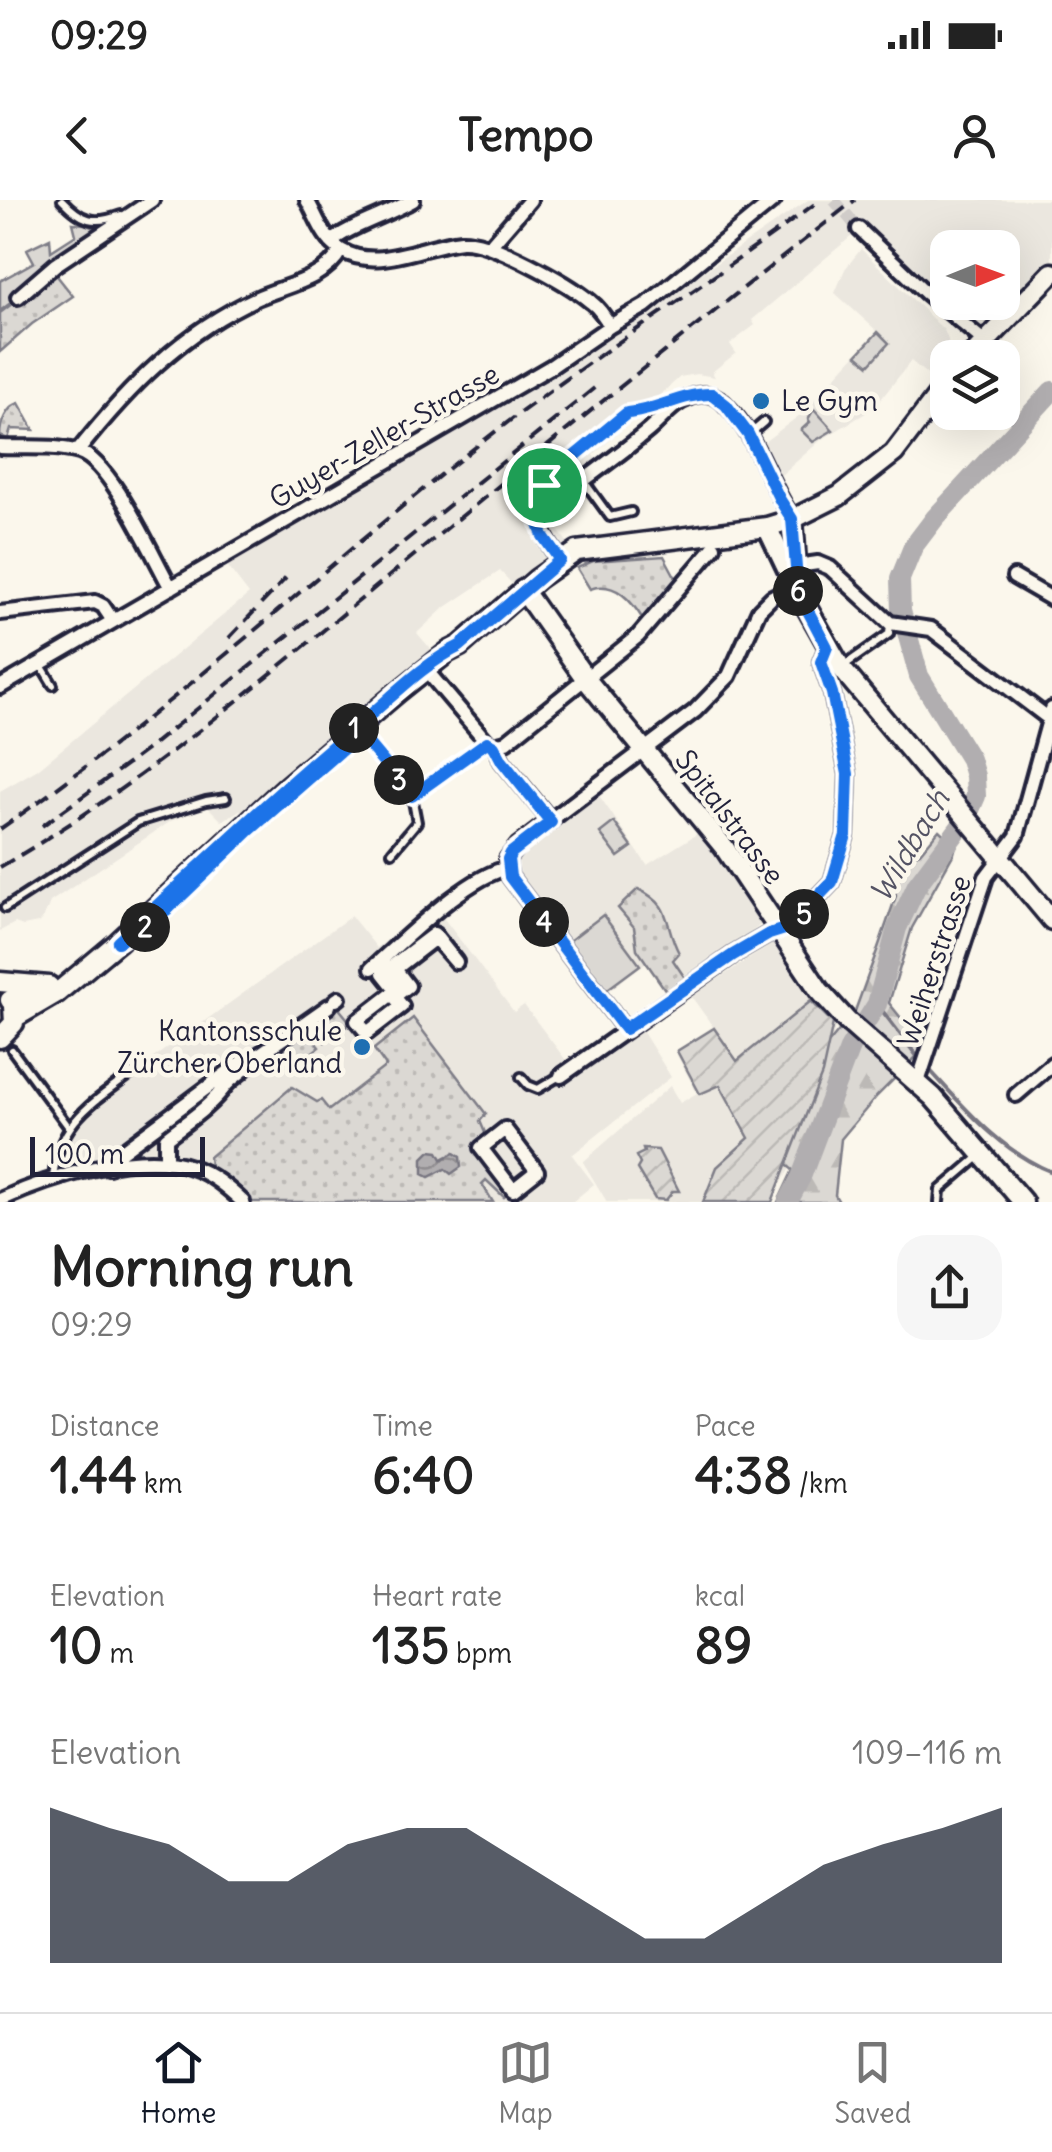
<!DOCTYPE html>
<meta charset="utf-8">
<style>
:root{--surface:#fff;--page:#f6f6f6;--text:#222;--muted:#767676;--line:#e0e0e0;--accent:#111827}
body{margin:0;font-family:Delius,sans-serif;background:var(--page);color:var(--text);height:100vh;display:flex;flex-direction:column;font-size:38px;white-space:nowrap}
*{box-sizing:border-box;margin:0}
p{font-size:32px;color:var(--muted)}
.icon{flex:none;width:55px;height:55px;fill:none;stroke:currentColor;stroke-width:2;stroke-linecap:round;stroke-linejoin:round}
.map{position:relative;height:1002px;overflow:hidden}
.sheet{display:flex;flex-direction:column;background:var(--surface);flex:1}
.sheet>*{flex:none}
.needle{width:65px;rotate:89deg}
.tools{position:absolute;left:930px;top:30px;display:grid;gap:20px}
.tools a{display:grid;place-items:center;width:90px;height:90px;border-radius:20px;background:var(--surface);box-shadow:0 10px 40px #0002;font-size:50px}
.scale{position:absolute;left:30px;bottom:25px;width:175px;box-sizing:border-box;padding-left:10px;border:5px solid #22223b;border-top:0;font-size:28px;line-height:35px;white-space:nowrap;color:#22223b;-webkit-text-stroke:8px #fbf7ec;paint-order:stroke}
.pin{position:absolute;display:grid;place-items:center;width:85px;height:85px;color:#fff;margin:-42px;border:5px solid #fff;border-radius:50%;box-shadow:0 2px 10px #0007}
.km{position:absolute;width:50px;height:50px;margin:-25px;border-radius:50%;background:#222;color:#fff;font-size:28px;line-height:50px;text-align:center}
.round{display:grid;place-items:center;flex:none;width:105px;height:105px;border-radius:30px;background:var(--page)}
.overview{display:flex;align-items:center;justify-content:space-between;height:170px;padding:0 50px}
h1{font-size:55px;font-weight:700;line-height:75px}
.metrics{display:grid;grid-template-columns:repeat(3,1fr);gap:15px;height:170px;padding:10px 50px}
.metrics div{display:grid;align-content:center}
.metrics b{font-size:50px;font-weight:700}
.metrics small{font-size:28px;font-weight:400}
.metrics p{font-size:28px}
.chart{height:280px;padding:20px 50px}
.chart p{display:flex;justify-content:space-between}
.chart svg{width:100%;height:180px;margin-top:10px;fill:var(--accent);opacity:.7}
.status{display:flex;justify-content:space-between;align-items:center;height:70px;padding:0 50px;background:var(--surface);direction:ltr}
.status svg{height:28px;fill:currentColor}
header{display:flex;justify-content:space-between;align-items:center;height:130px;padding:0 50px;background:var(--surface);font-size:45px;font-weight:700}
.menu{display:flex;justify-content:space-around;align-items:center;height:140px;border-top:2px solid var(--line);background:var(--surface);font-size:28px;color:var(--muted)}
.menu a{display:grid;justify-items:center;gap:5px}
.menu .active{color:var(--accent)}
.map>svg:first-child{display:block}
</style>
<div class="status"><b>09:29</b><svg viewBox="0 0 49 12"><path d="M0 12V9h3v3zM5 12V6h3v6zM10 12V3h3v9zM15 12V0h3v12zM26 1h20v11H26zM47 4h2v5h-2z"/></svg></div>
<header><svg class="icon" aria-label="back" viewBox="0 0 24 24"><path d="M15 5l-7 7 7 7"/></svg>Tempo<svg class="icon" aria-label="person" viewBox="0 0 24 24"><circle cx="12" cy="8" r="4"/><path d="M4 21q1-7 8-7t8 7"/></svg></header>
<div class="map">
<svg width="1052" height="1002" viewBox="0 0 1052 1002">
<defs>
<pattern id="grass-dots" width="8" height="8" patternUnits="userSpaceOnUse" patternTransform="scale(2.5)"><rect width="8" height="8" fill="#dbd8d3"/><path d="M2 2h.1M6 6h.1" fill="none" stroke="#bcb9b6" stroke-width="1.8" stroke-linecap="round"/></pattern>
<pattern id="forest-firs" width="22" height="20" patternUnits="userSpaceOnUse" patternTransform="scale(2.5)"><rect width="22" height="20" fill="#dbd8d3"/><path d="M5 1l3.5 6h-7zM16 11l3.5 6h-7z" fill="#bcb9b6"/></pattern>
<pattern id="garden-furrows" width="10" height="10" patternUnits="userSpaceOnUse" patternTransform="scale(2.5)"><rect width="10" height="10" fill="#dbd8d3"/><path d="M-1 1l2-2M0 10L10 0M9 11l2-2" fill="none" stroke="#bcb9b6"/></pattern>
<pattern id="water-waves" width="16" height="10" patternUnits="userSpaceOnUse" patternTransform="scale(2.5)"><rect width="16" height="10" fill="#b1aeb0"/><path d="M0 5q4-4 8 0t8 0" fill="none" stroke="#908d90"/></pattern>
</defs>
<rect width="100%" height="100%" fill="#fbf7ec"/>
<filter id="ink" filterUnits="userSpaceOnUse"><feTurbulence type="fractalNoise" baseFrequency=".01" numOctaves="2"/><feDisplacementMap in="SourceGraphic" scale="20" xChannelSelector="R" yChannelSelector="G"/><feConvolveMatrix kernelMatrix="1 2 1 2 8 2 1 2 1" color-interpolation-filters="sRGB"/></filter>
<g filter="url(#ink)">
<path fill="#ebe7df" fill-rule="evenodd" d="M808,0H1052V73L985,142L859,30L752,120L755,125L730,144L736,153L712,172L715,177L697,174L680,177L593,255L608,275L557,318L556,328L568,343L516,388L500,371L443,409L417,433L435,454L336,532L246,610H240L222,621L207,606L171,621L50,702L44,717L38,723L23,726L15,723L0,731V591L38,569L249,394L225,363L561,170ZM948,48H1002V102H948Z
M861,49L944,130L948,140L947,152L929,176L911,161L874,208L821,240L781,275L764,242L800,215L877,131L835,93L845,69Z
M598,594L647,665L700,632L764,722L725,754L666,791L645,763L607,792L516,674L514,666L518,653Z
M433,704L514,812L524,805L571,867L636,821L671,877L572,955L594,984L572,1002H243L228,988L165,962L53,978L68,926L135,871L351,716L377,748Z
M772,744L836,822L824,875L791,966L771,1002H607L583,962L670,886L680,903L697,893L675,851L714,828L691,796Z"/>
<path fill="url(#grass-dots)" stroke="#7e7d87" stroke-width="2.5" d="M54,72L73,96L32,124L0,152V113Z
M19,203L34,230L11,229L8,239L0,236C0,224 6,207 19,203Z
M664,356L677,380L644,421C632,401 615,380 590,389L577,368L593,361Z
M638,689C674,706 663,723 679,753L673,760L685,778L666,791L637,749L634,727L618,708Z
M337,806L351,823L325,842L315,830V822Z
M413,818L486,914L480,921L489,942L481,948L513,990L504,997L486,980L482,984L493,1002H243L211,975L209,957L292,887L317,902L321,900L329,910L386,866L374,849Z
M302,832L309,834L319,847L295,866L284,852L286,844Z"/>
<path fill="url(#forest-firs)" stroke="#7e7d87" stroke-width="2.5" d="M73,23L85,24L103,32L0,111V81L34,62L27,49L50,38L51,51L76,35Z
M939,630L956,646L954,653L912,728L889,803L925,848L877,896L841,939L835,995L839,1002H778L793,970L784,963L824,849L855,811L878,748L896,696L891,665L920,653Z"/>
<path fill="url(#garden-furrows)" stroke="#7e7d87" stroke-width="2.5" d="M811,801L833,823L822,874L772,1002H703L717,967L749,938L720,885L700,894L677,851L714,828L737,861Z
M643,949L658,950L679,991H673L666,1000L655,999L637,969L640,964L636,956L644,952Z"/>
<path fill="#dbd8d3" stroke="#7e7d87" stroke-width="2.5" d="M878,132L889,143L869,165L857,155Z
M814,209L833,230L813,242L801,230L810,222L808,219Z
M614,622L632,647L618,657L600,633Z
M603,715L640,765L605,791L569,741Z"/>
<path fill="url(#water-waves)" stroke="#787681" stroke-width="2.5" d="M430,951L438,952L442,959L454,953L460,957L461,967L451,974L445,969L429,977L423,974V958Z"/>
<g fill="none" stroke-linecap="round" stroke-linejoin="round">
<path stroke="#787681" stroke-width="4" d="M877,804L920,860
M927,867C964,907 1001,952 1052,972"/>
<path stroke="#b1aeb0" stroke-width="20" d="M788,1002L801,977L850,847L877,804L897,728L917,685L966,619L976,596L975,576L970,559L919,476L901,411L900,379L913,347L935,318L1052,191"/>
<path stroke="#d0ccc9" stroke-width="12" stroke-dasharray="12 6" stroke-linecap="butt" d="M834,0L859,29"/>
<defs>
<path id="lane" d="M62,0C82,21 93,25 121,15
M750,234L764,222
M583,280L610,317L631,312
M541,325L537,316L547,279L627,213L670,204
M41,465L53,485
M842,467L889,434L890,424
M360,534L412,596
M392,652L417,622L412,596L486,543
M5,708L138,622L206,601L226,598
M12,850L68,926
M521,877L528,885L538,889L560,876
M53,978C59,920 93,903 135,871
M939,1002L940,990L981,955"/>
<path id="street" d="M307,0C317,17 323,39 341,50C377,72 423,45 461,41C490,39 568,83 591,102C599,108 605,117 610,126
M859,29L926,93L985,142
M331,42C347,27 390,14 413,0
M491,45L530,0
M18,97L55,65L152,0
M0,247C24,248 56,245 79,252C111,261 153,357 171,388
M78,251C128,188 182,132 257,98C286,85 325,80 341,50
M560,360C546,341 536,329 549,306C582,281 617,257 649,230C663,218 673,203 691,197C706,191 716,194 726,205C758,237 768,283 793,319
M797,366L818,363L830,368L890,423L931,429L1052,521
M1014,377L1052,399
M0,413L95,402L103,406L113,421
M432,477L487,542L495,545L502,561L551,621
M0,487L552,166L610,126L645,106L774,0
M495,545L506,542L638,436L714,347
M508,668L507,659L518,645L695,511L729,476L759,410L772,397L795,385
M508,668L510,677L625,829
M434,734L456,762L435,738L395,769L408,786L399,793L383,773Z
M372,768C404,740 467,676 508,668
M392,794L402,806L367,833L357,821Z
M336,800L339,798
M561,876L733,755L769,734L788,728L832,682L846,635L848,574L832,493L821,462L827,447
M918,882L986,677L1017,636L1052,509
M1016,895L1052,864
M505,929L537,971L513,990L481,948Z
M166,962V938C189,920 209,908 227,884C235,875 244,873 250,861
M109,967L113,958L240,863L250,861L329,806
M0,1000C48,978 139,948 191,967C212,974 227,987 243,1002"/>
<path id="secondary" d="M970,158L1052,73
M793,319L797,378
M767,327L798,392L841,468L1052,720
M523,390L585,478L724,647L819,790L847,821L933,897L1023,1002
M0,782L49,786
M10,800L42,790
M16,817L57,793L118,742L286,587L398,492L448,452L460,446L537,379L577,351L767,327L793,319L839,296L894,253L948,182
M0,838L14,823L13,806"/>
</defs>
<use href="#lane" stroke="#22223b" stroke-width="14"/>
<use href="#street" stroke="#22223b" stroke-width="20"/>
<use href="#secondary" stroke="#22223b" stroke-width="25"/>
<use href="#lane" stroke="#fbf7ec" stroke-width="6"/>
<use href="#street" stroke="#fbf7ec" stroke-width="12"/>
<use href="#secondary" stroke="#fbf7ec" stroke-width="18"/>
<path stroke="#22223b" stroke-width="4" stroke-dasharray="15 8" stroke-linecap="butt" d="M229,438L286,378
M42,626L145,551L598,185
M0,629C165,515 311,378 468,253C581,163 704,87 820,0
M0,667C145,583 271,473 400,367C550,243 702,120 855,0"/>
</g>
</g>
<g fill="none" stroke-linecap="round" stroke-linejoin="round" filter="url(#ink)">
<defs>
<path id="route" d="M712,194L726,205L748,234L780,300L792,319L798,392L827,447L821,462L832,493L848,574L846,635L832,682L788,728L769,734L733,755L625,829L510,677L508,659L511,653L551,622L502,561L494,546L487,542L412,596L360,534L250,630L168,709L118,742C201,665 282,587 369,516C397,492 427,462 460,446L560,360L543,336L536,316L547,279L627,213C656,211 683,193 712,194Z"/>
</defs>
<use href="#route" stroke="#fff" stroke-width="20"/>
<use href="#route" stroke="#1a73e8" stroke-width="12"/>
</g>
<g fill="#1f6fb2" stroke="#fbf7ec" stroke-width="4">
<circle cx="761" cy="201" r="10"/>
<circle cx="362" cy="847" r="10"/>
</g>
<g text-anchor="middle" stroke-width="9" stroke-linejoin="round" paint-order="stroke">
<g font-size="28" fill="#22223b" stroke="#fbf7ec" text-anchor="start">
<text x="781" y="211">Le Gym</text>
<text x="342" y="841" text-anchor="end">Kantonsschule<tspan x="342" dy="32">Zürcher Oberland</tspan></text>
</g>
<g font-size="28" fill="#22223b" stroke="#fbf7ec">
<text transform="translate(384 236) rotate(-30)" y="10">Guyer-Zeller-Strasse</text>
<text transform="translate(730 617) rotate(53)" y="10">Spitalstrasse</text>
<text transform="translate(934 761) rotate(-72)" y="10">Weiherstrasse</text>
</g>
<g font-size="30" font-style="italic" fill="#545364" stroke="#fbf7ec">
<text transform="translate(910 646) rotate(-59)" y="10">Wildbach</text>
</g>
</g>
</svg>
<div class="tools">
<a><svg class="needle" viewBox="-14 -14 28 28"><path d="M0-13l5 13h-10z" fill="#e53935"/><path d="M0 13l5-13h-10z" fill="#767676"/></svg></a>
<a><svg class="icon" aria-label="layers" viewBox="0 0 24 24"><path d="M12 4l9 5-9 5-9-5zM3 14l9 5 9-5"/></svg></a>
</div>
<div class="scale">100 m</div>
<div class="pin" style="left:544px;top:285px;background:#1e9e55"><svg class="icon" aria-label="arrive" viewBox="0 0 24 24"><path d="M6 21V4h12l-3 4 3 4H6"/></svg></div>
<b class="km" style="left:354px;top:528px">1</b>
<b class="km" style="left:145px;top:727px">2</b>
<b class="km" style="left:399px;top:580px">3</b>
<b class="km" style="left:544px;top:722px">4</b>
<b class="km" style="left:804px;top:714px">5</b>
<b class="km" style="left:798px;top:391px">6</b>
</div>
<section class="sheet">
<div class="overview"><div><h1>Morning run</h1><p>09:29</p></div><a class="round"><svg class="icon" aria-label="share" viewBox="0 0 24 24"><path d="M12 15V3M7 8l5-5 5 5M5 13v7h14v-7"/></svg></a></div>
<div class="metrics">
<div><p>Distance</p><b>1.44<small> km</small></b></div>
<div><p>Time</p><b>6:40</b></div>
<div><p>Pace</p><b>4:38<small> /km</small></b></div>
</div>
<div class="metrics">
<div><p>Elevation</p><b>10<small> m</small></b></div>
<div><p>Heart rate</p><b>135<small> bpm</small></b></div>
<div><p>kcal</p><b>89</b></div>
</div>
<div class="chart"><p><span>Elevation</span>109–116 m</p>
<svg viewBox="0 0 160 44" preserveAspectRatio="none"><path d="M0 44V6L10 11L20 15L30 24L40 24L50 15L60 11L70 11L80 20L90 29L100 38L110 38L120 29L130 20L140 15L150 11L160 6V44z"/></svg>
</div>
</section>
<nav class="menu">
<a class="active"><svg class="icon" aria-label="home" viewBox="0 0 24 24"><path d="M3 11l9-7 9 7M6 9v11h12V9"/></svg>Home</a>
<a><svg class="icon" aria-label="map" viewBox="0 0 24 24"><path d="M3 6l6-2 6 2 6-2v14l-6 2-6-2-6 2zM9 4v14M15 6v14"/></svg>Map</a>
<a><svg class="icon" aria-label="saved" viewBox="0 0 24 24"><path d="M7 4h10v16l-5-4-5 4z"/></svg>Saved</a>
</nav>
